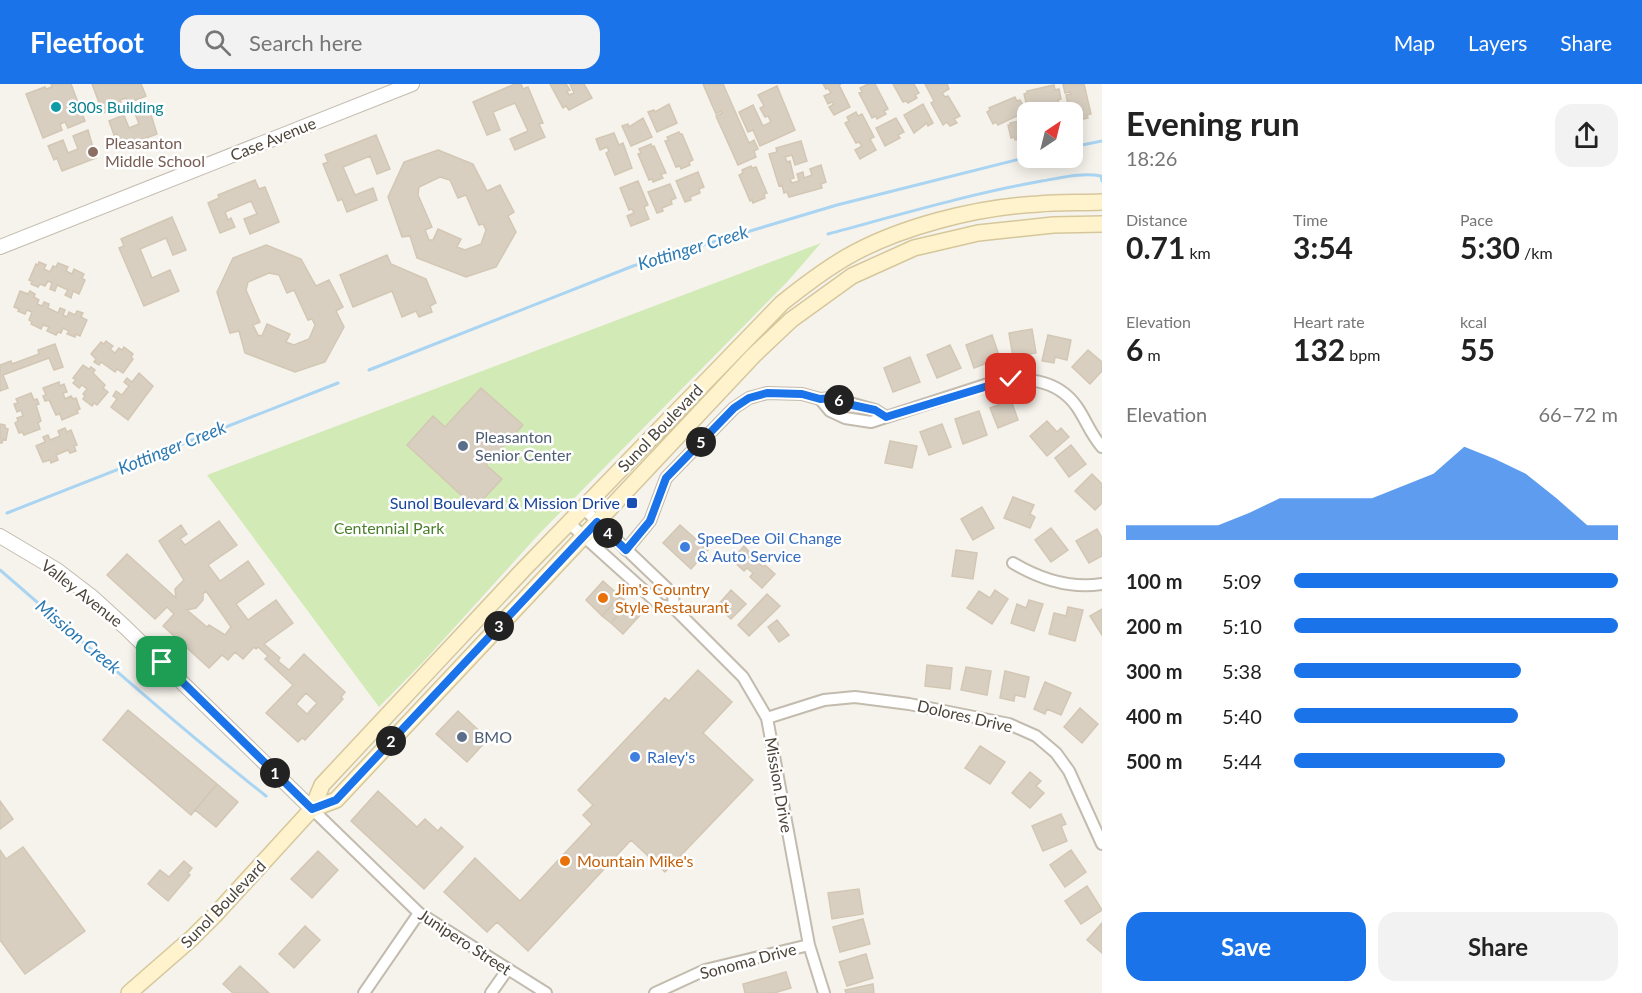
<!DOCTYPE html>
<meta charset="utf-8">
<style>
:root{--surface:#fff;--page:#f2f2f2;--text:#222;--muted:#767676;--accent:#1a73e8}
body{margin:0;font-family:Lato,sans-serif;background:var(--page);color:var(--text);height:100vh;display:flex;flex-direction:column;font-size:22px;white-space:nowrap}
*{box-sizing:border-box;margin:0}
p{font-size:20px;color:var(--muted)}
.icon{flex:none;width:33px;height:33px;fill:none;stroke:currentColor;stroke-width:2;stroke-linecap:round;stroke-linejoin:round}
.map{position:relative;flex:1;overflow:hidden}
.sheet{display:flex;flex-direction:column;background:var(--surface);width:540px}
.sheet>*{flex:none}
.needle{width:39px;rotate:35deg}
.controls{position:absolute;left:1017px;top:18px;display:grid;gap:12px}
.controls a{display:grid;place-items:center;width:66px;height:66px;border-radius:12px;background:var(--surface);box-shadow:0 3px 15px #0003;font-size:30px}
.pin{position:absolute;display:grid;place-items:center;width:51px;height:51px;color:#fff;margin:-26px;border-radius:12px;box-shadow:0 3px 9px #0006}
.km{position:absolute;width:30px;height:30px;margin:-15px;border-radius:50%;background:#222;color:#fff;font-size:16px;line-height:30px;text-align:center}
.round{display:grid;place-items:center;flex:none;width:63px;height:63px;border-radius:18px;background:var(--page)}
.summary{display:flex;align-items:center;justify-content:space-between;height:102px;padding:0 24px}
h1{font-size:33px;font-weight:700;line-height:45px}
.figures{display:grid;grid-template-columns:repeat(3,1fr);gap:9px;height:102px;padding:6px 24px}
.figures div{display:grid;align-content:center}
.figures b{font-size:30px;font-weight:700}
.figures small{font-size:16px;font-weight:400}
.figures p{font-size:16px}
.chart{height:168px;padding:12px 24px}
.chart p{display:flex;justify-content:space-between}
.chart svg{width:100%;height:108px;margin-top:6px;fill:var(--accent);opacity:.7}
.primary-button{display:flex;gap:12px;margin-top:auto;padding:12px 24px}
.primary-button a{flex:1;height:69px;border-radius:18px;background:var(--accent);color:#fff;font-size:24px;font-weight:700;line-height:69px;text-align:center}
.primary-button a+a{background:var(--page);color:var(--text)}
ul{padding:0 24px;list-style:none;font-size:20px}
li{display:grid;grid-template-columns:96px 72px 1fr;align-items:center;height:45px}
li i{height:15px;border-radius:8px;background:var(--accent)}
header{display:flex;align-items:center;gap:36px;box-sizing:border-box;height:84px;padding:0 30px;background:var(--accent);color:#fff}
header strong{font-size:28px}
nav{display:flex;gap:33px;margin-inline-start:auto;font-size:21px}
.search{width:420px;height:54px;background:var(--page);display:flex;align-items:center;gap:15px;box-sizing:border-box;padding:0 21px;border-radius:18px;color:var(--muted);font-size:22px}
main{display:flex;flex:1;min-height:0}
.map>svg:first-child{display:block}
</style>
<header>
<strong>Fleetfoot</strong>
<div class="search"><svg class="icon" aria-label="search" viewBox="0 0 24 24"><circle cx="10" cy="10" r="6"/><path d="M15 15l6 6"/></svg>Search here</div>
<nav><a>Map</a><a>Layers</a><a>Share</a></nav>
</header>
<main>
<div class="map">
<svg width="1102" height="909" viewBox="0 0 1102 909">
<rect width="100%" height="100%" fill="#f6f3ec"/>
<path fill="#d2eab5" d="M821,159L788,197L539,450L425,576L379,623L207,391Z"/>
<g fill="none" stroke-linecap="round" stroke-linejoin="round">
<path stroke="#a9d4f2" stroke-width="3" d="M1072,63L1102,57
M828,150C899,131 969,110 1042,97C1060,94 1083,88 1101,92L1102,97
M369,286L633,182L837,121L1028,73
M7,429L338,299
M0,486C88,562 175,640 266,712"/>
</g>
<path fill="#d8cfc1" stroke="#d3c7b4" stroke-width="1.5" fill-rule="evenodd" d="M51,0H71L85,37L68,44L65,38L60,40L62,46L43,54L26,10L45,3L46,5L52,3Z
M92,0H141L146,12L128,19L126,14L120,16L122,21L103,29Z
M515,0H521L523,5L528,3L543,39L539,40L545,53L515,66L510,55L528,47L515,19L493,28L500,46L487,51L473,18Z
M550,0H566L570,6L567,7L569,11L574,9L570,0H584L592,14L569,26L566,22L563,24Z
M703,0H723L749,59L754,56L758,65L754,67L756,73L738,81L716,32L722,29L721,27L716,30Z
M823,0H841L839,1L850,23L834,31L829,23L834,20L832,18L828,20L824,12L831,9L828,4L826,5Z
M868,0H875L888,25L884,27L886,30L877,35L876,32L872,34L859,9L862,8L860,4Z
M893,0H914L919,9L915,11L917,14L908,19L906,17L903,18Z
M925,0H947L949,5L942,9L945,13L948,12L960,32L954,35L957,39L950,42L947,38L943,41L931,19L934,17Z
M1063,0H1084L1091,30L1087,31L1088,34L1079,36L1080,40L1072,42V28H1051L1074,23V27L1078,26L1076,19L1068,21L1066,11L1071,10L1070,8L1065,9Z
M1054,1L1055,6L1059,5L1061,15L1058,16L1059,19L1031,25L1030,22L1027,23L1024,10L1027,9V7Z
M777,2L795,46L760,62L753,46L748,48L739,28L753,21L763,42L771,38L768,32L765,33L760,24L764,22L758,11Z
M1015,13L1017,17L1020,16L1025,25L1022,26L1023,29L998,41L996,38L993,40L987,28L990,26L989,24Z
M669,20L677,39L657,48L648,28L654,26L655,28Z
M923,20L933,39L928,42L927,39L914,49L904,31Z
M148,21L157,50L122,63L117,50L114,51L109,37L124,31L129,44L139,40L134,27Z
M856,28L858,32L862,30L874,53L870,55L876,66L860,75L855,66L862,62L859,58L856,59L845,39L849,37L847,33Z
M643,34L652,53L631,62L622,42L628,40L629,43Z
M896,34L904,48L898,51L900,54L885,62L876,44Z
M1028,35V54L1015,56L1014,53L1011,54L1008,41H1011L1010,39Z
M88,46L96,74L62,87L57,74L54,76L48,62L63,56L68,69L78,65L73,52Z
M679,48L680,50H682L693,76L689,78L690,81L681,85L680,82L676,83L665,57L669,56L667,53Z
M614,49L619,61L623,59L632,84L615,91L606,69L609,67L607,63L600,66L596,55Z
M376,51L390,85L377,90L370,72L343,83L355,111L373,104L377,116L347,128L342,115L338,117L323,80L328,78L325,71Z
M801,57L807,77L795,81L792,71L785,73L787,78L790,77L794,94L790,95L792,99L799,97L797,90L803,88L804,94L812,91L810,85L821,81L826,98L821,100L822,104L789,113L787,108L784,109L782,101L779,102L769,70L777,68L776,64Z
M651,60L652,63L654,62L666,89L661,90L663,94L653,98L652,95L649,96L638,70L641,69L639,65Z
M438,66L473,80L487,107L500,101L514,128L508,132L516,148L496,183L466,193L417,174L410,152L402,153L388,113L404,78ZM440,93L450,96L458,114L466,111L479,141L483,140L486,146L481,160L465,166L457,163L461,155L438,145L433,156H429L425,146L432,143L418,111L419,103Z
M751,82L752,84L756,83L767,109L764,110L765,114L753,119L752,116L750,117L739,91L743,89L742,86Z
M698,88L704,103L699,105L700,109L690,113L691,116L685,118L676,97Z
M255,96L259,105L265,103L279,138L250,150L244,135L257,130L251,117L225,128L228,136L231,134L235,143L220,149L208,119L219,114L218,111Z
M638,97L648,121L644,123L649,135L631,142L627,132L634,129L632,125L629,126L620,104Z
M670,100L676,114L671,116L672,120L662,124L663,127L657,129L648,108Z
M172,133L186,166L173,171L166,154L140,165L152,194L170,186L179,207L144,222L119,164L124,162L121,155Z
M266,161L301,175L316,202L329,196L343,223L336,227L344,243L325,278L295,288L245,269L239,247L230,249L217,208L233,174ZM269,189L279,191L287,209L294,206L308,236L312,235L315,241L309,255L294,261L286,258L290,250L267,240L262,252L258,251L253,241L260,238L246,206L248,198Z
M387,171L391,180L426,195L436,219L430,222L432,228L419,233L416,227L402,233L392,207L353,223L340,191Z
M39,178L46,181L44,185L50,188L53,182L56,183L58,179L68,183L66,187L72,190L74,185L84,190L82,194L85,196L79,210L73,207L71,214L65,211L68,206L57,201L55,207L50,205L52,199L48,197L45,202L40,200L38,203L31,200L32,197L29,196L36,180L38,181Z
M20,207L28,210L30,207L35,210L34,213L39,216L37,220L42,222L44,218L49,220L48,224L58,229L60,224L65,226L63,231L67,233L69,228L75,231L77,227L83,229L81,233L87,236L80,252L76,250L75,253L67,250L69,247L63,244L61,249L58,248L56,251L47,247L49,243L43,241L41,245L31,240L32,238L29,236L32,228L27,226L25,230L18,227L19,225L14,223Z
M1032,245L1036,269L1013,273L1009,249Z
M992,251L1000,274L974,284L966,261Z
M1048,251L1071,256L1067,276L1055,273L1054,279L1042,277Z
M106,257L113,262L110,265L115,269L119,264L122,266L124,263L133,270L131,273L133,275L123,289L117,285L115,288L101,278L99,281L94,278L96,275L91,270L101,258L104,260Z
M55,260L63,283L54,286L49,274L3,291L8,304L0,307V281L11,277L12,280L39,270L38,266Z
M950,261L961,284L937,294L927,271Z
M1088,266L1102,278V287L1090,300L1072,283Z
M910,273L920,298L893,308L884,284Z
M83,281L89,285L91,283L95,286L93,289L105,301L103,304L108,308L97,321L94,319L92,322L83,315L85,312L83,310L87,305L82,301L79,304L73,299L76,296L73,294Z
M139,289L153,302L128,336L111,323L117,315L113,312L116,307L122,311L129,302L124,298L127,294L132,298Z
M59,298L60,302L64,300L67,308L63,309L65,315L71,312L73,315L76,314L80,325L77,326L78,329L62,336L60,330L56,331L49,316L45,317L43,312L46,311L43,304Z
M481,304L523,341L486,381L502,395L475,424L407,361L433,332L445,343Z
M31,309L34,316L37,315L39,320L36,321L41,337L38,339L40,345L24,351L22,348L19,349L15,339L18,337L17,334L23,332L21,326L17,328L14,320L18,319L16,315Z
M1011,316L1018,336L998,344L990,324Z
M979,327L987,351L963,360L955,335Z
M1047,337L1057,348L1061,344L1069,353L1047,372L1030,352Z
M0,340L5,341V344L8,345L6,356L3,355L2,359H0Z
M942,340L951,363L929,371L920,348Z
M65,344L67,348L71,346L77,361L74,362L76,367L70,369L68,366L56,371L58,376L51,379L50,376L43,378L36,362L45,358L43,353L48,351L50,356L60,352L58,347Z
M890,357L917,362L912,384L885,379Z
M1071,361L1086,380L1069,393L1055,374Z
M1092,390L1102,400V419L1095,426L1075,407Z
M1013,413L1034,421L1030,430L1035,433L1030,444L1004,434Z
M982,423L994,444L973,456L961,435Z
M219,437L237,461L208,481L220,497L248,477L264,500L236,520L248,536L276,516L293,539L264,560L280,574L278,577L289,586L304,570L345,608L341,613L343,615L305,656L302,654L298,658L266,629L293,601L265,575L268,572L258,563L256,565L254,563L243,575L235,568L228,576L222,571L209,584L163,542L174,530L167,523L155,535L107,491L127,470L176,514L175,505L184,496L159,457L181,441L187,450L180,455L185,461ZM206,507L231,543L225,551L209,541L207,543L187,526L196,524L203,516V510ZM306,609L317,619L307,630L296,620Z
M680,441L708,466L691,485L663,459Z
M1051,444L1068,466L1051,478L1035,456Z
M1097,445L1102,454V472L1089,479L1076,457Z
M744,462L763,483L765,481L775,490L762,504L750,493L753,489L747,484L744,487L732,476Z
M956,466L977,469L973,495L952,492Z
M603,497L620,512L602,532L586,516Z
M731,506L746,520L731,535L717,522Z
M995,506L1008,515L992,540L967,524L979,507L990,514Z
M767,510L780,522L749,552L738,541Z
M620,512L628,519L611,539L602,532Z
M1029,516L1043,520L1034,547L1011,539L1017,520L1026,524Z
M628,519L641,530L623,550L611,539Z
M1068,523L1083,526L1075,557L1049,550L1054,529L1066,532Z
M1102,525V551L1090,532Z
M777,536L789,551L779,558L768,543Z
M927,581L952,584L950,605L925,602Z
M966,583L991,587L987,611L961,606Z
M698,586L732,618L703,649L753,696L665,788L631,756L528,867L497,838L487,848L444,808L475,774L520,817L592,740L583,731L593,721L578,706L665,614L669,617Z
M1005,587L1029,593L1025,613L1015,611L1014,617L1000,614Z
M1045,598L1071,609L1061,631L1047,625L1045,630L1034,625Z
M1080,624L1098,640L1082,659L1064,643Z
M128,626L217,700L191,731L103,656Z
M458,627L488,655L467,678L436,650Z
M980,662L1005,678L990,700L965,684Z
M1030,688L1041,697L1036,702L1044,709L1030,724L1012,709Z
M217,700L238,718L216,743L195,726Z
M378,707L417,743L425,735L438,747L441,743L463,763L424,805L351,737Z
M0,717L13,735L0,745Z
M1061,730L1066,740L1061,742L1067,757L1043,767L1032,742Z
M23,763L85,847L25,890L0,856V766L6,775Z
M1071,766L1086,788L1065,803L1050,781Z
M318,767L338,786L312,814L291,795Z
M184,777L192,784L188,789L190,791L168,817L148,800L160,786L169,793Z
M1087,802L1102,826L1081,840L1065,817Z
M859,805L863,830L832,835L828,809Z
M863,835L870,860L840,868L833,843Z
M1102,839V869L1087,856Z
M305,842L320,856L294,884L279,870Z
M866,870L873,894L847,902L839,878Z
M240,882L269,909H233L223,900Z
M786,888L791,904L774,909H745L743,900Z
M873,900L874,909H846L845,906Z"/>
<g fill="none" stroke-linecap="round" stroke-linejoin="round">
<defs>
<path id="minor" d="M820,315L830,327L845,334L871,338L991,299C1022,292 1057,294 1077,323C1086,336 1091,351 1102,363
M583,424L673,510L674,524
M569,439L660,521L674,524L743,593L767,634L809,861L824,909
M626,466L650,437L666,394L734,324L749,314L767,309L802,310L820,315L832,314L875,326L886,333
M1013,479C1040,495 1071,505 1102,500
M767,634L824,616L855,613L909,620L1009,640L1036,652L1056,669L1069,687L1102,760
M312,725L419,829L546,909
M364,909L419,829
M491,909L508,885
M655,909L705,886L809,861"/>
<path id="tertiary" d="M0,163L412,0
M0,452L57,486L91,512L125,543L312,725"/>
<path id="secondary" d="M312,725L336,716L753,272L791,236L852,192L914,164L978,149L1053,141L1102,140
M129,909L192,854L215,831L312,725L322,701L523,486L782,219C802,203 823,187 845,174C898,143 977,123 1038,120C1059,118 1081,119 1102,118"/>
</defs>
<use href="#minor" stroke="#c2bbae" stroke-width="14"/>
<use href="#tertiary" stroke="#c2bbae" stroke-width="16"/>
<use href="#secondary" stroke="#d6c79b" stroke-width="18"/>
<use href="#minor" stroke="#fff" stroke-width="10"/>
<use href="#tertiary" stroke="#fff" stroke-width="14"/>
<use href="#secondary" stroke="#fff3cd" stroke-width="15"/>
</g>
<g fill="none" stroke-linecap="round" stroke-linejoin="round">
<defs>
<path id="route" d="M162,578L312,725L336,716L597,438L626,466L650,437L666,394L734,324L749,314L767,309L802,310L820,315L832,314L852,321L875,326L886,333L1011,295"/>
</defs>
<use href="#route" stroke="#fff" stroke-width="12"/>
<use href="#route" stroke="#1a73e8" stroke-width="8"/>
</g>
<circle fill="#0f9aa8" stroke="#fff" stroke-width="2" cx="56" cy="23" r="6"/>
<circle fill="#8d6e63" stroke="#fff" stroke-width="2" cx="93" cy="68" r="6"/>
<g fill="#5c6f8a" stroke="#fff" stroke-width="2">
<circle cx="463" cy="362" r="6"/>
<circle cx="462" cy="653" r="6"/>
</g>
<rect fill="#1a4fb4" stroke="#fff" stroke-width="2" x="626" y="413" width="12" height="12" rx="3"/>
<g fill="#3f7fe0" stroke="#fff" stroke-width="2">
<circle cx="685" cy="463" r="6"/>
<circle cx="635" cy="673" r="6"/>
</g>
<g fill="#e8710a" stroke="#fff" stroke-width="2">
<circle cx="603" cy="514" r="6"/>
<circle cx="565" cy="777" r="6"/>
</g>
<g text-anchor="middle" stroke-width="5" stroke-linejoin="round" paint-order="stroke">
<g font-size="16" fill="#0d838f" stroke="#fff" text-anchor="start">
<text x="68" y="29">300s Building</text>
</g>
<g font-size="16" fill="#4b4439" stroke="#fff">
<text transform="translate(273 55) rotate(-22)" y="6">Case Avenue</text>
<text transform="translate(660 344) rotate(-46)" y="6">Sunol Boulevard</text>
<text transform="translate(82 509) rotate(38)" y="6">Valley Avenue</text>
<text transform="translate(965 632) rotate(13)" y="6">Dolores Drive</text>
<text transform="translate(779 701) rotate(80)" y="6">Mission Drive</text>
<text transform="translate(223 820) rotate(-46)" y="6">Sunol Boulevard</text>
<text transform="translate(465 858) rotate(33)" y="6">Junipero Street</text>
<text transform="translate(748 877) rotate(-15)" y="6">Sonoma Drive</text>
</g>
<g font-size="16" fill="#785e54" stroke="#fff" text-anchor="start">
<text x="105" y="65">Pleasanton<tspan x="105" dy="18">Middle School</tspan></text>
</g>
<g font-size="16" fill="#4e5e75" stroke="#fff" text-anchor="start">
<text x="475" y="359">Pleasanton<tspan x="475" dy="18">Senior Center</tspan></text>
<text x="474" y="659">BMO</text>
</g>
<g font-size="16" fill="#164399" stroke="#fff" text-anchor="end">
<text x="620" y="425">Sunol Boulevard &amp; Mission Drive</text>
</g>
<g font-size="16" fill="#4a7f2a" stroke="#fff">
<text x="389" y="450">Centennial Park</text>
</g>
<g font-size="16" fill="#366cbe" stroke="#fff" text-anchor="start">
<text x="697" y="460">SpeeDee Oil Change<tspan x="697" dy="18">&amp; Auto Service</tspan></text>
<text x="647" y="679">Raley's</text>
</g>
<g font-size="16" fill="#c56008" stroke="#fff" text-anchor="start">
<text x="615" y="511">Jim's Country<tspan x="615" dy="18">Style Restaurant</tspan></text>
<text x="577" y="783">Mountain Mike's</text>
</g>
<g font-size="18" font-style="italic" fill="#2e7ab2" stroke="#fff">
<text transform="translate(693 164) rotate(-17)" y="6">Kottinger Creek</text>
<text transform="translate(172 364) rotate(-22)" y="6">Kottinger Creek</text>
<text transform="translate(78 553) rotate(40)" y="6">Mission Creek</text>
</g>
</g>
</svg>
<div class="controls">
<a><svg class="needle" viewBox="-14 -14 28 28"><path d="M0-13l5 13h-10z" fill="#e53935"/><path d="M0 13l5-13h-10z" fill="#767676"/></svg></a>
</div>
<div class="pin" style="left:162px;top:578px;background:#1e9e55"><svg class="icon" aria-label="arrive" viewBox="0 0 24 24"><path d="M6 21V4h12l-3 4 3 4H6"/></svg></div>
<div class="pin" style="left:1011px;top:295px;background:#d93025"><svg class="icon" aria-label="check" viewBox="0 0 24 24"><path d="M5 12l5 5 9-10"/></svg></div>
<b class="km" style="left:275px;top:689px">1</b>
<b class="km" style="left:391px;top:657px">2</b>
<b class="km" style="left:499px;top:542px">3</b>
<b class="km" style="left:608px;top:449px">4</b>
<b class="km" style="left:701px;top:358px">5</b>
<b class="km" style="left:839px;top:316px">6</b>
</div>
<section class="sheet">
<div class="summary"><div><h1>Evening run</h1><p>18:26</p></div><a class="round"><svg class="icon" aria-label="share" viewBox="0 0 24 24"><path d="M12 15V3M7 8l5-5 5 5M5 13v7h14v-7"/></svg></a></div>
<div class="figures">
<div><p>Distance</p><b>0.71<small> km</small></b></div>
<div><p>Time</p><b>3:54</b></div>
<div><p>Pace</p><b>5:30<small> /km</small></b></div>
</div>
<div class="figures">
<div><p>Elevation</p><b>6<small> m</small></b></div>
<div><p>Heart rate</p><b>132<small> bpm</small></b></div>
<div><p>kcal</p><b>55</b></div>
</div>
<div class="chart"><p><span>Elevation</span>66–72 m</p>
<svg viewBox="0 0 160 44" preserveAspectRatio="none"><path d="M0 44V38L10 38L20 38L30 38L40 33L50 27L60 27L70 27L80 27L90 22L100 17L110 6L120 11L130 17L140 27L150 38L160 38V44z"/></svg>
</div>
<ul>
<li><b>100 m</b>5:09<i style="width:100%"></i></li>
<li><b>200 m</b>5:10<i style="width:100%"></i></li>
<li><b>300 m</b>5:38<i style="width:70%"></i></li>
<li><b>400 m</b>5:40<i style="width:69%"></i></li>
<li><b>500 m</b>5:44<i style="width:65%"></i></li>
</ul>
<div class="primary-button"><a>Save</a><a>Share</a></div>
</section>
</main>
